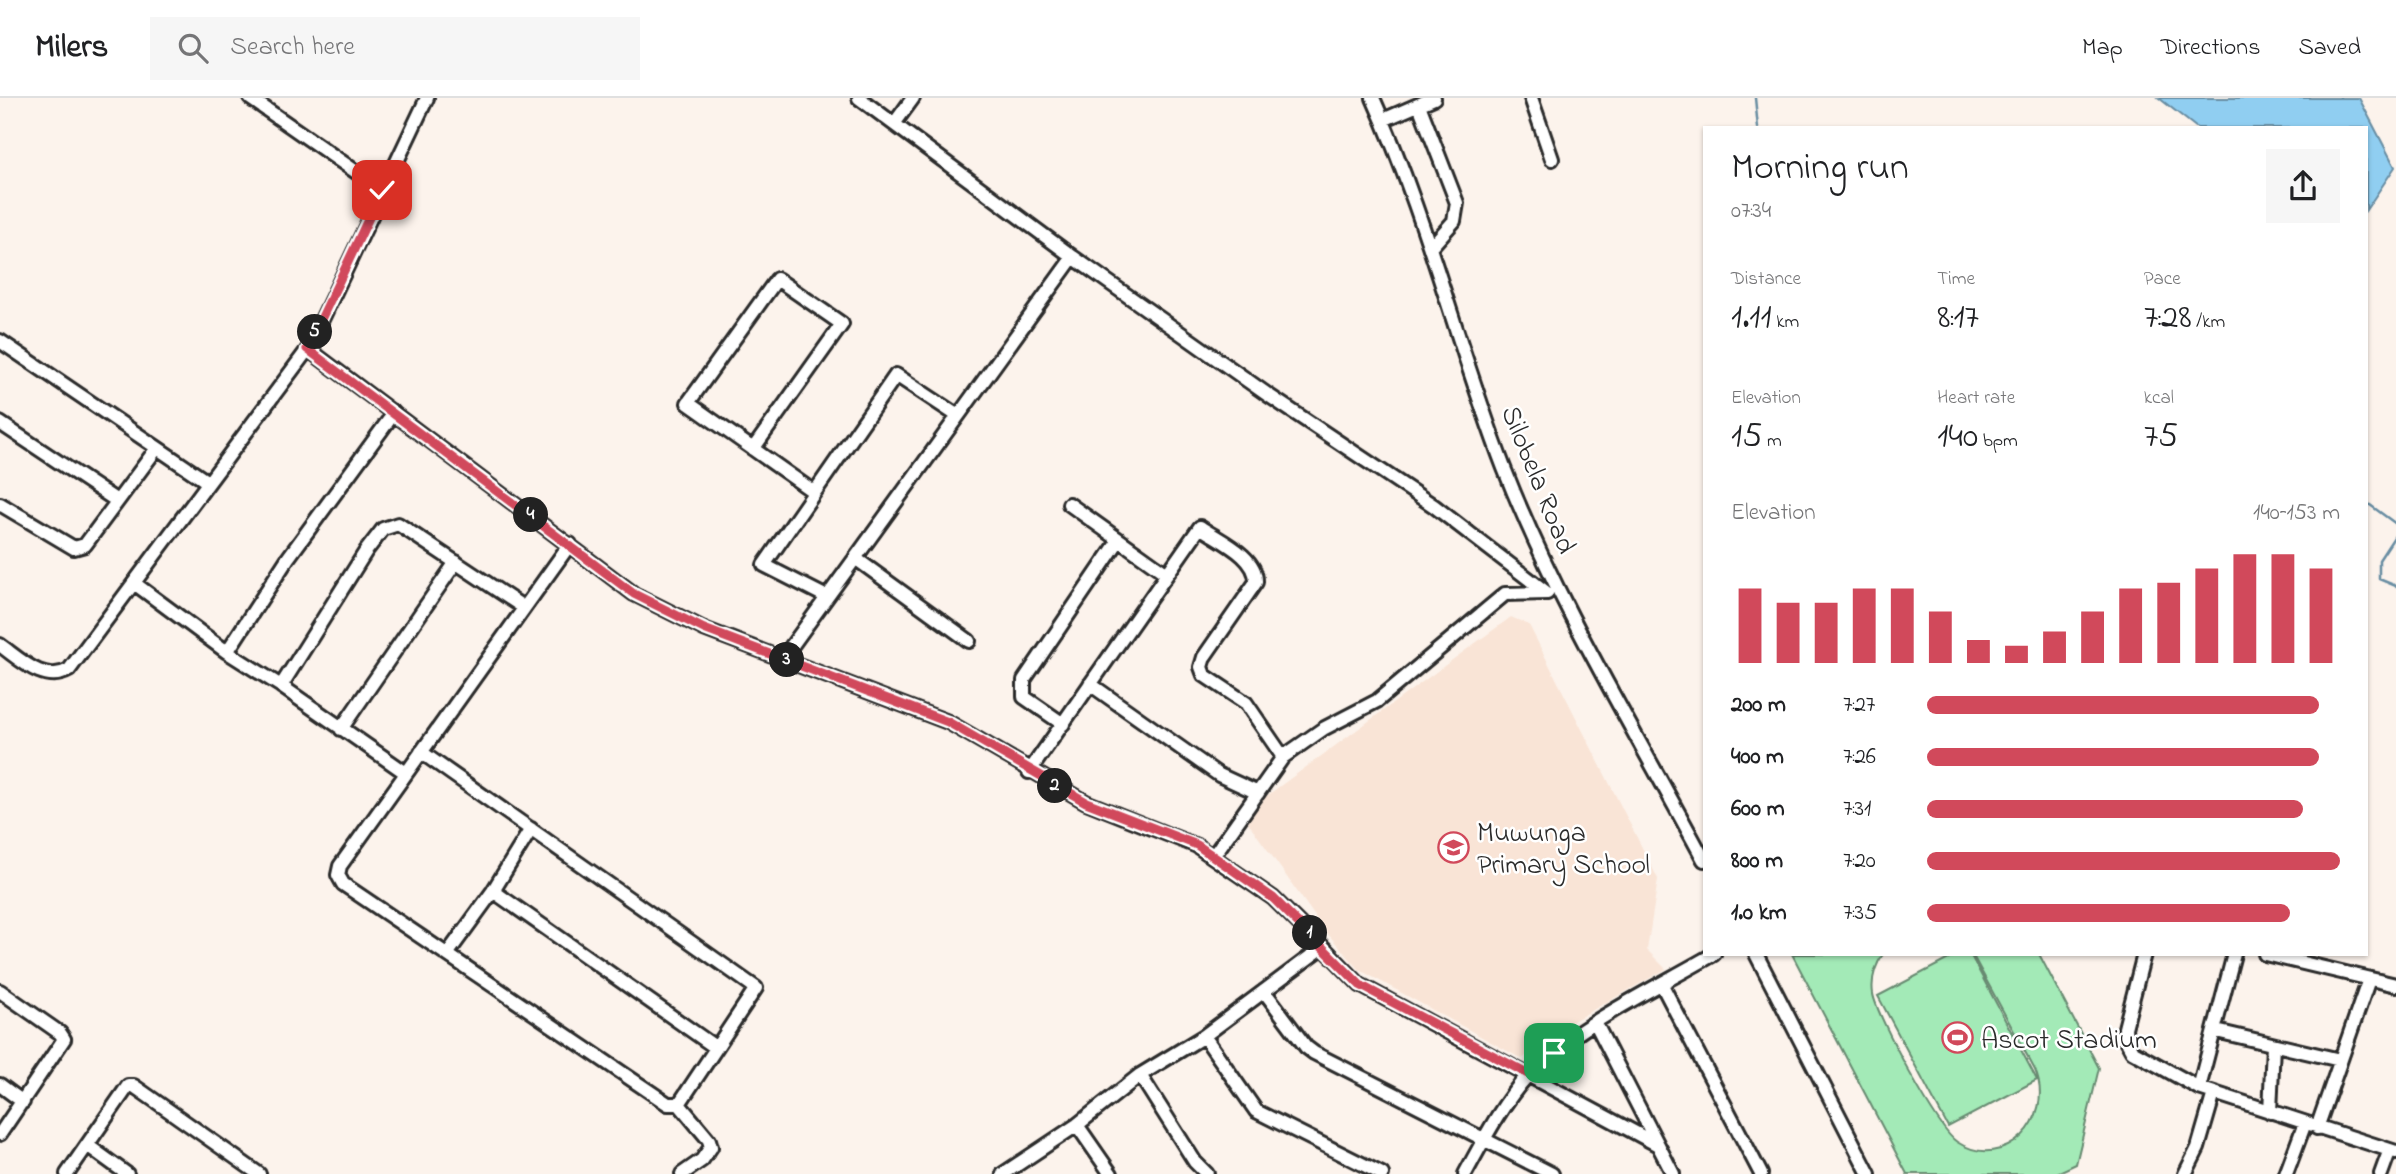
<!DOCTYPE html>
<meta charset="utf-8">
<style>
:root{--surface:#fff;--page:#f6f6f6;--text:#202124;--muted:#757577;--line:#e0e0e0;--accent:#d1495b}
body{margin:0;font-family:"Indie Flower",sans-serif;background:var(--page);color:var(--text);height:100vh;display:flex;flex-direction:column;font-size:26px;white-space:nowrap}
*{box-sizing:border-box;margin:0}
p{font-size:23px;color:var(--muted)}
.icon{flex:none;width:38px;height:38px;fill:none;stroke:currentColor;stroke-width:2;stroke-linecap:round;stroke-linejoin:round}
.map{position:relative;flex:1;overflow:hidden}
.side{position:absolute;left:1703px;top:28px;width:665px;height:830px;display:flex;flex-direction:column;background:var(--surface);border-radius:0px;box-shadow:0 2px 5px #0004}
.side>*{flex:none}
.pin{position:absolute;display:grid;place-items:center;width:60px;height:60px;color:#fff;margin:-30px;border-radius:14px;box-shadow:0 4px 10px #0006}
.km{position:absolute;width:35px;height:35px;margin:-18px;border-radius:50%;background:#222;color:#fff;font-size:19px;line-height:35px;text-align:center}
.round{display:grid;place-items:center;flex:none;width:74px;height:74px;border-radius:0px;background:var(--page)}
.overview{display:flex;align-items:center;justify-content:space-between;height:119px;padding:0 28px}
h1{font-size:38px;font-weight:600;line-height:52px}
.figures{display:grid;grid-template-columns:repeat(3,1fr);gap:10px;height:119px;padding:7px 28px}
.figures div{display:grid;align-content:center}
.figures b{font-size:35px;font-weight:600}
.figures small{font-size:19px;font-weight:400}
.figures p{font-size:19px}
.chart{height:196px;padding:14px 28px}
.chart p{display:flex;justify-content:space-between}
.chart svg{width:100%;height:126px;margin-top:7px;stroke:var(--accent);stroke-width:6}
ul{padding:0 28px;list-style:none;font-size:23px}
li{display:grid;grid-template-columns:112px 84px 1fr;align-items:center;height:52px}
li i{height:18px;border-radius:9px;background:var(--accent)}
header{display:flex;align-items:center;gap:42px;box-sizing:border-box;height:98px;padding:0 35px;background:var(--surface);border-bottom:2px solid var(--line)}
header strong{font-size:33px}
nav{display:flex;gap:38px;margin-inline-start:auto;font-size:24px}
.search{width:490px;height:63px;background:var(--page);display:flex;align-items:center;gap:18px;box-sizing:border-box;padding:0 24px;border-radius:0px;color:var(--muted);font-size:26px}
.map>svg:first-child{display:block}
</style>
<header>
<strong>Milers</strong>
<div class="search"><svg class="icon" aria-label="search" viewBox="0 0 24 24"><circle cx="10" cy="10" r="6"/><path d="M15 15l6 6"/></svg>Search here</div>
<nav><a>Map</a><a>Directions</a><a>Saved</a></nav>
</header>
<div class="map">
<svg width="2396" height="1076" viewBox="0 0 2396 1076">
<rect width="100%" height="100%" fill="#fcf3ec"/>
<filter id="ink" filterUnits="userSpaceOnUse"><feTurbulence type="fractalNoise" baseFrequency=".0143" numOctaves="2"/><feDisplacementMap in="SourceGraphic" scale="14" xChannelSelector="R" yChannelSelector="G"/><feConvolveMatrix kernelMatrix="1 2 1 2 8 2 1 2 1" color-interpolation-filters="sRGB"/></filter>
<g filter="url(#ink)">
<path fill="#f9e4d6" d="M1511,519L1529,527L1658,781L1647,852L1666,871L1559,931L1522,961L1360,872L1326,834L1242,716Z"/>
<path fill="#a3eab7" stroke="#678a71" stroke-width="2" d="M1792,856H1883C1875,868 1871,882 1873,896C1877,919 1938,1032 1957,1044C2005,1075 2056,1021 2035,972L1972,856H2039L2099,970L2076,1066L2055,1076H1907Z
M1958,856H1970L2037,982L1948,1029L1878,898Z"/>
<path fill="#90cef1" stroke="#688da2" stroke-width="2" d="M2159,0H2359L2395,69L2366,112V30H2197Z"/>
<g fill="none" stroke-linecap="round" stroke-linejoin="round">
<path stroke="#688da2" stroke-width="2.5" d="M1755,0L1758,30
M2366,404L2396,426
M2396,436L2379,462V481L2396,488"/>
<defs>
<path id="minor" d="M250,0L382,92
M859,0L1073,159L1268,297L1434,408L1547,495
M1373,0C1427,120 1457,248 1504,370C1557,506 1635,633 1704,762
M1531,0L1552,61
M1419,7L1457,105L1454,123L1431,149
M1383,22L1434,0
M894,26L913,0
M0,243L206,383
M308,251L634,496L704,531L948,624L1086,704L1197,748L1273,800L1323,849
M0,325L117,403
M753,351L842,226L777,181L688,305L814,394
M0,406L74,450L85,447L157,350
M1069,406L1167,476
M855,460L969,543
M134,485L227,554L281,588
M827,499L764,467L896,277L958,318
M0,547C21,562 44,586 69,572L308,251L427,0
M227,554L288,460L394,315
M783,560L1073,159
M1090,586L1219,677L1258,695
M1063,626L1024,599V582L1119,442
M341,631L456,464
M421,654L756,890L679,1006H668L343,786L338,777L340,768L570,446
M1029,674L1200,429C1220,443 1257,458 1256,484L1204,559L1201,569L1204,577L1246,605L1283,659
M406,675L281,588L366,453L383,431L398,426L523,509
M1214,757L1283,659L1323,631L1377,603L1505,496L1547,495
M493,793L715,949
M448,855L493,793L531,731
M1756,856L1869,1076
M2144,856L2125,930L2126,942L2132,953L2199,990L2396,1054
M2265,856L2396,887
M1662,887L1761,1076
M0,893L60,935L64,941L0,1036
M1264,893L1306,949L1314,955L1552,1076
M1596,926L1673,1076
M2216,933L2340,962
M1204,938L1256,1013L1382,1076
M1140,977L1195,1064L1207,1076
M0,987L23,1004
M2199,990L2234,856
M679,1006L709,1042L711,1049L702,1062L682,1076
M2270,1014L2273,947
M1077,1027L1111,1076
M2317,1030L2369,881
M87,1047L127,1076
M67,1076L128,988H134L259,1076
M1003,1076L1077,1027L1140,977L1204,938L1323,849L1360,887L1658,1047
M1465,1076C1483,1043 1503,1004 1529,976C1574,928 1656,890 1714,856
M2185,1076L2198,1050L2214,995
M2286,1076L2305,1025
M2381,1076L2389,1054"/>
</defs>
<use href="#minor" stroke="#2b2b2b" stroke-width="18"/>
<use href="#minor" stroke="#fff" stroke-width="12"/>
</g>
</g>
<g fill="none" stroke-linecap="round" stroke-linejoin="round" filter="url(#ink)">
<defs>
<path id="route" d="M382,92L307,251L634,496L704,531L948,624L1086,704L1197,747L1273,800L1360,887L1528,976L1554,955"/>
</defs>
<use href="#route" stroke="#fff" stroke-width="14"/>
<use href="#route" stroke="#d1495b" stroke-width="9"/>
</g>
<defs>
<symbol id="school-ring" viewBox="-11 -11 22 22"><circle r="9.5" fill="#fff" stroke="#d1495b" stroke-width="1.5"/><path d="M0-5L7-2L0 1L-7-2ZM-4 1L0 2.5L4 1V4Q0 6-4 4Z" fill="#d1495b"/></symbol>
<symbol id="stadium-ring" viewBox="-11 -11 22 22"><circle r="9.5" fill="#fff" stroke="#d1495b" stroke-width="1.5"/><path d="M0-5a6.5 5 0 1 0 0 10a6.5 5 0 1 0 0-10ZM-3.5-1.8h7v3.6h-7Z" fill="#d1495b"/></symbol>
</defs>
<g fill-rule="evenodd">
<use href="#school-ring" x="1436" y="732" width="35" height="35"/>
<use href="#stadium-ring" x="1940" y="922" width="35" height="35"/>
</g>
<g text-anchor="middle" stroke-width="5" stroke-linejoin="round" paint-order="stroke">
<g font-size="28" fill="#2b2b2b" stroke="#fff">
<text transform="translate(1540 381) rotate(68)" y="10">Silobela Road</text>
</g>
<g font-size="28" fill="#2b2b2b" stroke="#fff" text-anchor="start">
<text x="1477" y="743">Muwunga<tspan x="1477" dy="32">Primary School</tspan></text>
<text x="1981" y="950">Ascot Stadium</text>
</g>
</g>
</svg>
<div class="pin" style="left:1554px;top:955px;background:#1e9e55"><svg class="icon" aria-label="arrive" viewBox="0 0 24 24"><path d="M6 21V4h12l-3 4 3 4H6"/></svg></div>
<div class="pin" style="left:382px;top:92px;background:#d93025"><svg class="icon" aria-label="check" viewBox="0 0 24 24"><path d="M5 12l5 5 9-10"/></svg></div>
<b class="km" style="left:1310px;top:835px">1</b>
<b class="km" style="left:1055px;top:688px">2</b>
<b class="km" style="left:787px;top:562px">3</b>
<b class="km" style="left:531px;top:417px">4</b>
<b class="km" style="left:315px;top:234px">5</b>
<section class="side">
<div class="overview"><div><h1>Morning run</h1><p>07:34</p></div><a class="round"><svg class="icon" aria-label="share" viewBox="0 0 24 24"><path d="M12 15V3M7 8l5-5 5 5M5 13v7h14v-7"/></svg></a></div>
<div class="figures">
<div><p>Distance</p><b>1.11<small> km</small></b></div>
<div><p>Time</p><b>8:17</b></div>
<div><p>Pace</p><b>7:28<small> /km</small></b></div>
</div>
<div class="figures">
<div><p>Elevation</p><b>15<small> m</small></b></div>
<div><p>Heart rate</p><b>140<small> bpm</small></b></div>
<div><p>kcal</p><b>75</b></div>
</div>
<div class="chart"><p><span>Elevation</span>140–153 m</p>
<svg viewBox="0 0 160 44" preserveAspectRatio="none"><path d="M5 44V18M15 44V23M25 44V23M35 44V18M45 44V18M55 44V26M65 44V36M75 44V38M85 44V33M95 44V26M105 44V18M115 44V16M125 44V11M135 44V6M145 44V6M155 44V11"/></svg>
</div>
<ul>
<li><b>200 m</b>7:27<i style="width:95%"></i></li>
<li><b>400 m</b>7:26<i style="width:95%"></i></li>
<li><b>600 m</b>7:31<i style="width:91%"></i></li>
<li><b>800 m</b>7:20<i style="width:100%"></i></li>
<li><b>1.0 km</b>7:35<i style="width:88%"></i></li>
</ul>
</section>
</div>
